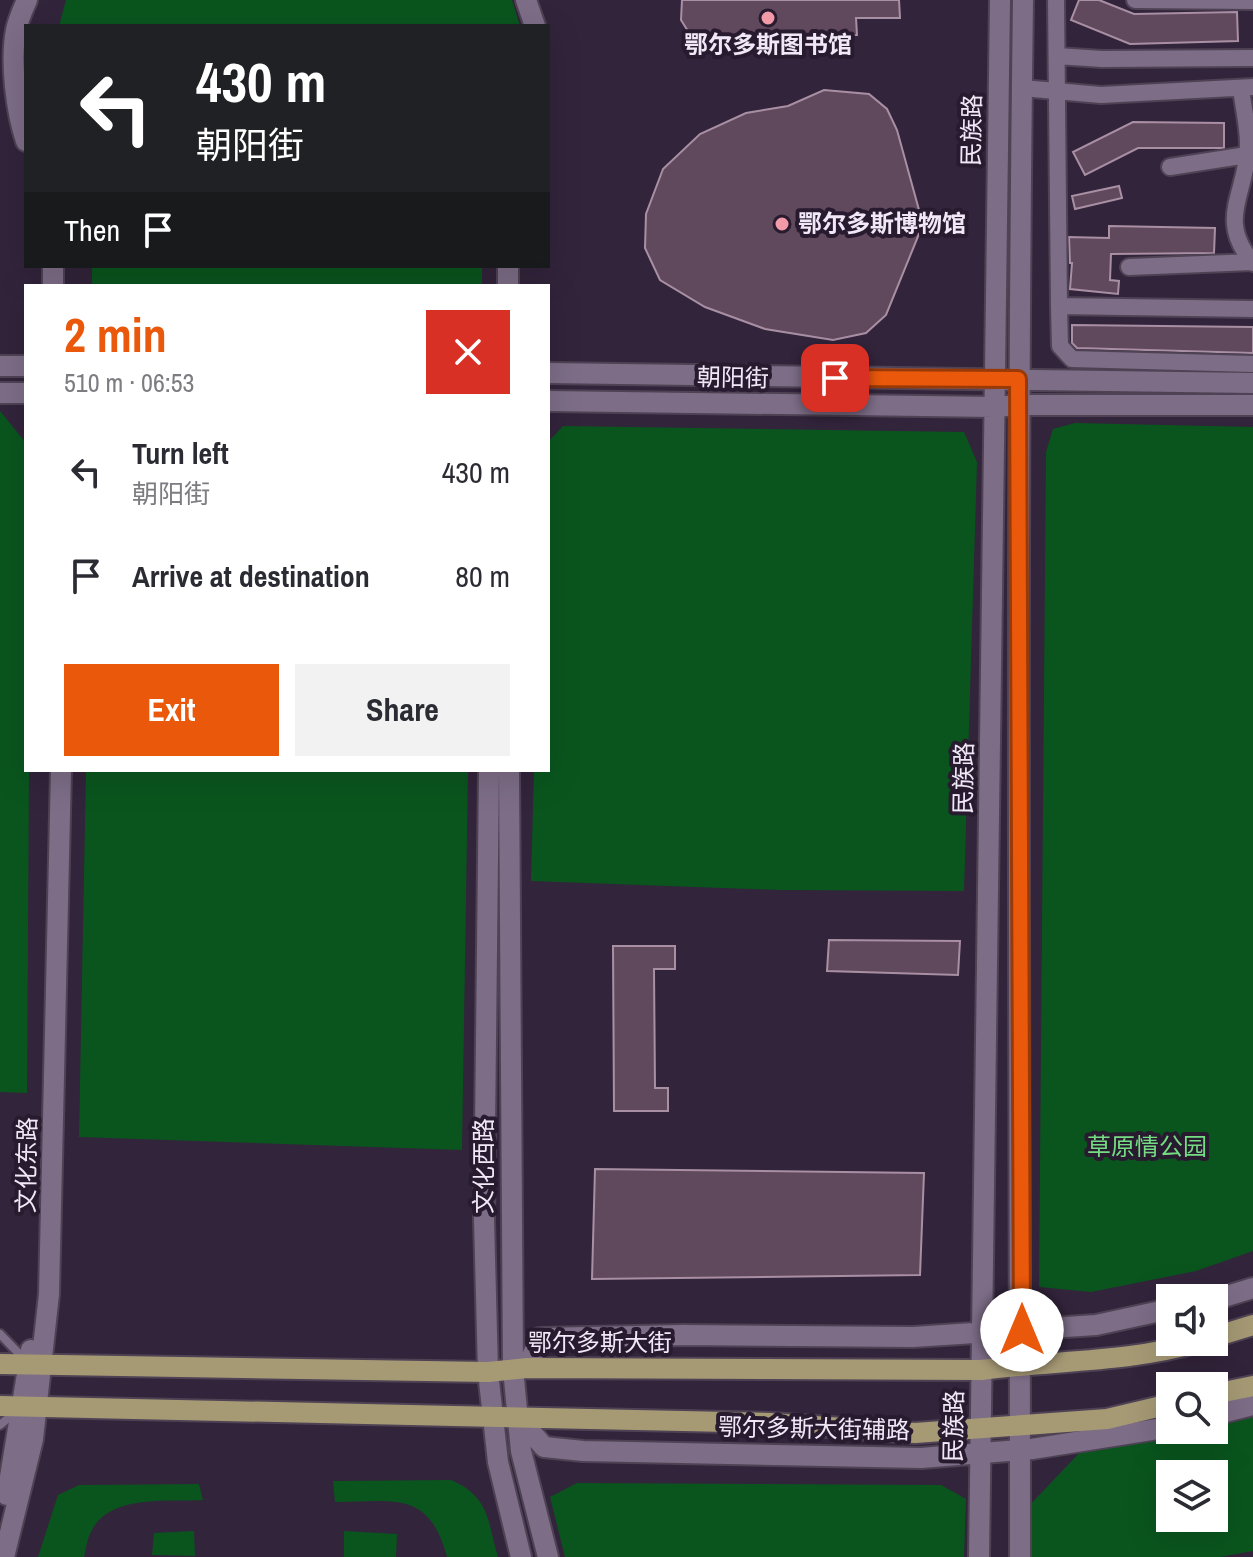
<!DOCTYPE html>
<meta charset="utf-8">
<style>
:root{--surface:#fff;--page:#f2f2f3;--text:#2b2b33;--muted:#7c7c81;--accent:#ea580c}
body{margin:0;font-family:"Archivo Narrow","Noto Sans SC",sans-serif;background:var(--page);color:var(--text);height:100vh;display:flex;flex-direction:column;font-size:30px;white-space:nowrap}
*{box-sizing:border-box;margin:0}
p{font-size:26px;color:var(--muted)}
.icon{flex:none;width:44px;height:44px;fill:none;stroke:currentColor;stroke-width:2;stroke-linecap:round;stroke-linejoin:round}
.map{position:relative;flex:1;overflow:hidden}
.side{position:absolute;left:24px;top:284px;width:526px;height:488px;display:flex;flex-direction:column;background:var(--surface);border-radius:0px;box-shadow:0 8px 32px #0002}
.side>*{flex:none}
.guide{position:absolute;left:24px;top:24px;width:526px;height:244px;border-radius:0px;box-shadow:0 8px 32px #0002;background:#202124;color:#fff;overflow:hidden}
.tools{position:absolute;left:1156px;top:1284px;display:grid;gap:16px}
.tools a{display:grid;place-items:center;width:72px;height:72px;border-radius:0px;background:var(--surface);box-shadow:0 8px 32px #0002;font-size:40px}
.pin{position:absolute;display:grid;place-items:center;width:68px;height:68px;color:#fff;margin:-34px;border-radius:16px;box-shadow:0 4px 12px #0006}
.me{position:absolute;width:88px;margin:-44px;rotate:0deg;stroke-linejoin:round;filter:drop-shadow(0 0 6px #0008)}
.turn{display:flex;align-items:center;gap:28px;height:168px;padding:0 40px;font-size:36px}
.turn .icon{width:104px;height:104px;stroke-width:2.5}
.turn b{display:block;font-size:56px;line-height:68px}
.then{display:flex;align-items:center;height:76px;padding:0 40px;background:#0003;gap:16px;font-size:30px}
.round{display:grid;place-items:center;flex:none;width:84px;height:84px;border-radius:0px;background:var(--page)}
.head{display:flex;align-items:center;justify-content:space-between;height:136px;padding:0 40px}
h1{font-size:48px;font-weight:800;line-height:60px;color:var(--accent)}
.action{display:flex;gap:16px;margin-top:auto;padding:16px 40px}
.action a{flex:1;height:92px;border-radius:0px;background:var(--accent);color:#fff;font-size:32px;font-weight:800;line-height:92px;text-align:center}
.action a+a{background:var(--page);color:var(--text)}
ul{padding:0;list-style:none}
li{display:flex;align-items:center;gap:24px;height:104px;padding:0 40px}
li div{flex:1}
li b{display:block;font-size:30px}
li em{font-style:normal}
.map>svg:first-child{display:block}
.green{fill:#0a551e;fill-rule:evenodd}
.building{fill:#61495d;stroke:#a98fa4;stroke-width:2}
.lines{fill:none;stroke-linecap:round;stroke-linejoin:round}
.service-casing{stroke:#4e4254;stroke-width:12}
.minor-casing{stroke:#4e4254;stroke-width:20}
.tertiary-casing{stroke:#4e4254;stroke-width:24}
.primary-casing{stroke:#4e4254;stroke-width:24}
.service{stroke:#7d6d87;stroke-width:8}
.minor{stroke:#7d6d87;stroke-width:16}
.tertiary{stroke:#7d6d87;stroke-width:20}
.primary{stroke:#a69a75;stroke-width:20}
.route-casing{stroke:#983908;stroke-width:20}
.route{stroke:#ea580c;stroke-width:14}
.poi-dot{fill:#f39aa8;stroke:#281b30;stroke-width:3}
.labels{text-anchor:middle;stroke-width:8;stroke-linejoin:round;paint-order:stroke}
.poi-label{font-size:24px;font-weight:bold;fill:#f1e8f7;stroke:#281b30}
.street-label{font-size:24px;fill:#f1e8f7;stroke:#281b30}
.park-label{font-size:24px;fill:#74dc82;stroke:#281b30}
</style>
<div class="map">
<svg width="1253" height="1557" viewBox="0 0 1253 1557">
<rect width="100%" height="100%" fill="#32243b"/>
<!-- green -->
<path class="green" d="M66,0H512L520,26H59Z
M92,266H482V286H92Z
M0,411L26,443V770H29L27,1093L0,1092Z
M1075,423L1253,427V1251L1196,1271L1091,1292L1039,1287L1046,452L1053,429Z
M563,426L964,432L977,462L964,891L780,890L531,881L534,770H548V442Z
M86,770H468L462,1150L79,1137Z
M1253,1413V1551L1220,1557H1026L1025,1510L1084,1448L1188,1430H1214V1425ZM1170,1474H1214V1518H1170Z
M451,1480C490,1497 487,1520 498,1557H447C429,1489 393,1502 335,1502L333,1481Z
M577,1483L941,1485L966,1499L964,1557H565L550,1497Z
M199,1484L203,1500C168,1502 108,1494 91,1532C87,1539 86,1549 84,1557H38L58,1495L79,1485Z
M194,1531L195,1556L152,1555L154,1533Z
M344,1531L397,1534L396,1557H344Z"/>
<!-- building -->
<path class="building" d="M682,0H899L900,18H856L857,35L691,36L681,20Z
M1079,0H1099L1134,14L1237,12L1238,41L1130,44L1071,20Z
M824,90L869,94L887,109L897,130L919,210V234L886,315L866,333L833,340L765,329L705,307L660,280L645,248L646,214L663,169L700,134L746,113L788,106Z
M1133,122L1224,123V148H1138L1085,175L1073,152Z
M1119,186L1122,198L1075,209L1072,196Z
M1109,226L1215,228L1214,253L1111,254L1110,280L1119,281L1118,294L1070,289L1072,263H1070L1069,237L1109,238Z
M1072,325L1253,327V353L1077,348L1072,343Z
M829,940L960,941L958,975L827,971Z
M613,946H675V969H654L655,1088H668V1111H614Z
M595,1169L924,1173L920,1275L592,1279Z"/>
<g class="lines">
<!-- service casing -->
<g class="service-casing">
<path id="service" d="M0,1334L26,1361
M0,1425L18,1410"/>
</g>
<!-- minor casing -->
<g class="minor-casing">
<path id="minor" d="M1056,0L1059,306
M1135,0L1253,1
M1057,56L1102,59L1253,58
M1022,88L1101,95L1253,87
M1241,88C1243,106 1248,126 1248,144C1248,193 1215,218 1253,263
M1170,167L1247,155
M1129,267L1253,262
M1253,309L1059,306L1060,346L1072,359L1253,364"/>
</g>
<!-- tertiary casing -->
<g class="tertiary-casing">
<path id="tertiary" d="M526,0L535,26
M26,141C16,111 10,62 16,30C18,20 23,9 27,0
M53,286V266
M508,286V266
M0,366H26
M548,373L1253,383
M0,393H26
M548,401L995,407L1019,405H1253
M489,770L484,1219L488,1372L498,1462L521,1557
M509,770L513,1369L521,1451L548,1557
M1214,1300L1253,1288
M527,1368L540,1338L683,1335L913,1337L1096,1325L1170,1309
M1214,1415L1253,1405
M518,1417L544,1447L583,1451L921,1458L1032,1449L1170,1427
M7,1495L31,1350
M4,1557L33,1439L49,1294L61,770
M979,1557L1000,0
M1020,1557C1020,1038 1016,519 1023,0"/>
</g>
<!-- primary casing -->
<g class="primary-casing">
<path id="primary" d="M1214,1337L1253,1325
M0,1364L488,1372L527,1368L981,1370C1053,1360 1128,1363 1198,1342
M1214,1394L1253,1386
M0,1406L771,1423L915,1433L1107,1419L1170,1404"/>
</g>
<!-- service -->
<use href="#service" class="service"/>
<!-- minor -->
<use href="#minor" class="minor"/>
<!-- tertiary -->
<use href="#tertiary" class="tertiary"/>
<!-- primary -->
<use href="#primary" class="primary"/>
</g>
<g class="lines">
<!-- route casing -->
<g class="route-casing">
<path id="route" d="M835,378L1018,379L1022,1330"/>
</g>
<!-- route -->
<use href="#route" class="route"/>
</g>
<!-- markers -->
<g class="poi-dot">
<circle cx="768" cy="18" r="8"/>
<circle cx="782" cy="224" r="8"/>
</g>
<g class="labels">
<!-- poi labels -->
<g class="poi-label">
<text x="768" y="53">鄂尔多斯图书馆</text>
<text x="798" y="232" text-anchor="start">鄂尔多斯博物馆</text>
</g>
<!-- street labels -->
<g class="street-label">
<text transform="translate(972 130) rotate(-89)" y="8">民族路</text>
<text transform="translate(733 378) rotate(1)" y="8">朝阳街</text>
<text transform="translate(964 778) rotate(-89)" y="8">民族路</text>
<text transform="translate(27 1165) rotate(-89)" y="8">文化东路</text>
<text transform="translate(484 1166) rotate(-90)" y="8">文化西路</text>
<text x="600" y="1351">鄂尔多斯大街</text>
<text transform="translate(954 1426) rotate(-89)" y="8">民族路</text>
<text transform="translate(814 1429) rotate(1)" y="8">鄂尔多斯大街辅路</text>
</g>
<!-- park labels -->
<g class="park-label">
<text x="1147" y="1155">草原情公园</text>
</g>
</g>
</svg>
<div class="tools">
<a><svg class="icon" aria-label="sound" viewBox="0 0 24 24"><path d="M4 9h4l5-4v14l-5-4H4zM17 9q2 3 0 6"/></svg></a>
<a><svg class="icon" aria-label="search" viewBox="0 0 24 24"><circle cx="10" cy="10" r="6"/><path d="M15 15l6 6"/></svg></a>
<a><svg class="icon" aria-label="layers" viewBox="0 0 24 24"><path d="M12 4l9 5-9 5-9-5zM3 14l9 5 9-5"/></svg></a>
</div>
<div class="pin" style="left:835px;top:378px;background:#d93025"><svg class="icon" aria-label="arrive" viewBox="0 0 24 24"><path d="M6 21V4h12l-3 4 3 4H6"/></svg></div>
<svg class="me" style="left:1022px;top:1330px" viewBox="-20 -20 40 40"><circle r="19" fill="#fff"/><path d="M0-13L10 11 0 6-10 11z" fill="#ea580c"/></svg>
<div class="guide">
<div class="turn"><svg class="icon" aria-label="left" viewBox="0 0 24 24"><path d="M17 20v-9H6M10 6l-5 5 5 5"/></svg><div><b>430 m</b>朝阳街</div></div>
<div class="then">Then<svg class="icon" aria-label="arrive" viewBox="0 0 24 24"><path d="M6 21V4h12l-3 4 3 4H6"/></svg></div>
</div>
<section class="side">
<div class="head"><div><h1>2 min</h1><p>510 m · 06:53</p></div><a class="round" style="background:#d93025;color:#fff"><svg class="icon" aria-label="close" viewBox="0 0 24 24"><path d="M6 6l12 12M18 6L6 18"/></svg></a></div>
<ul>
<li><svg class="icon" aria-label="left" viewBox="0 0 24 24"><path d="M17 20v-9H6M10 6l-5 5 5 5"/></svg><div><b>Turn left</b><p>朝阳街</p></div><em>430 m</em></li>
<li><svg class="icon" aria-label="arrive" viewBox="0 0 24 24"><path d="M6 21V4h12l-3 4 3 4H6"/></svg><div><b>Arrive at destination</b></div><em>80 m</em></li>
</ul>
<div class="action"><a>Exit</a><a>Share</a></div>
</section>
</div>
